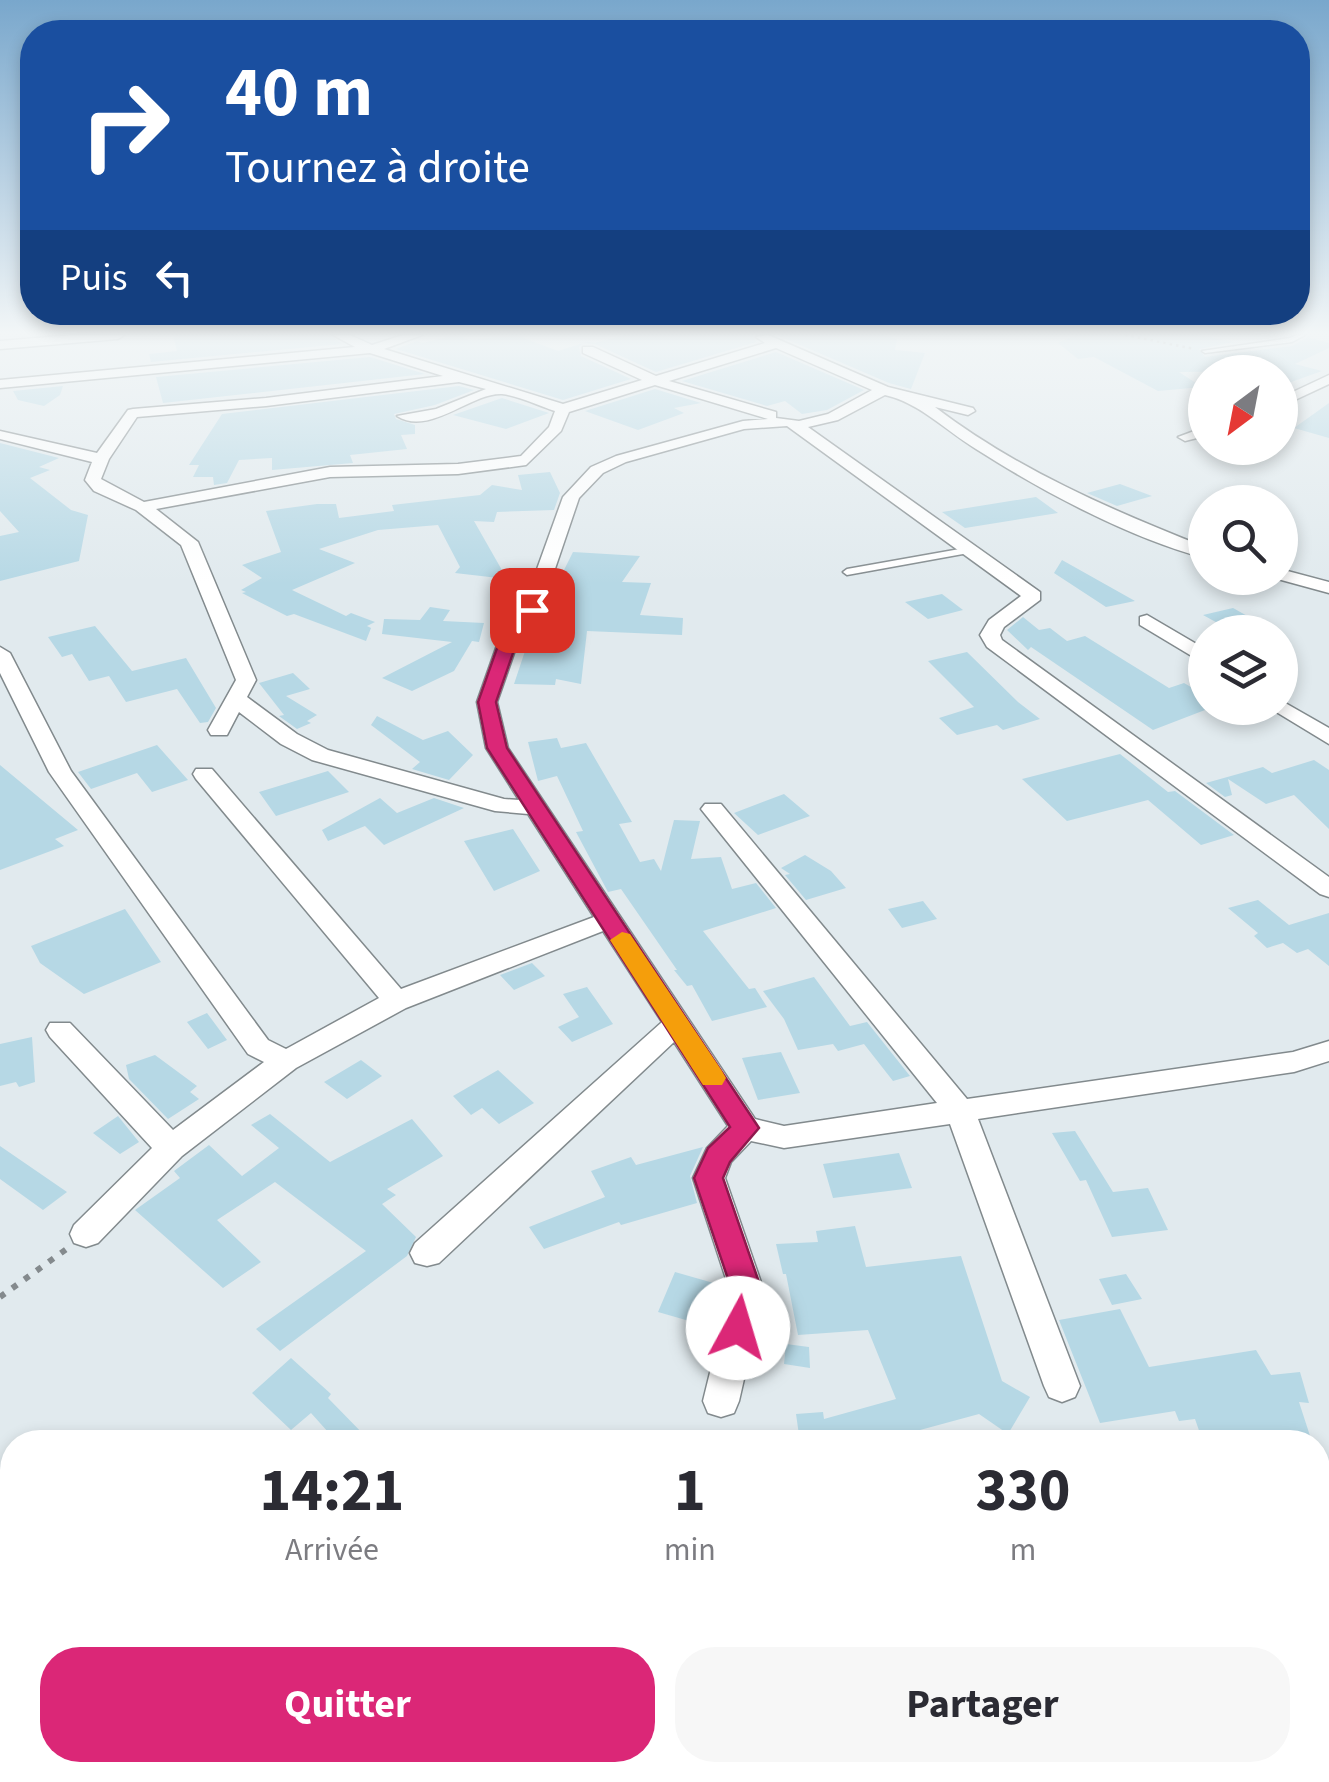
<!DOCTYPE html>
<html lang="fr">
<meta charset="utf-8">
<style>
:root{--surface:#fff;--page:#f7f7f7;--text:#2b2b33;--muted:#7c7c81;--accent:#db2777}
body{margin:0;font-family:"Source Sans 3",sans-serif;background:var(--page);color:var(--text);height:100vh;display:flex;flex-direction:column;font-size:38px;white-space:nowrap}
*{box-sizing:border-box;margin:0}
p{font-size:32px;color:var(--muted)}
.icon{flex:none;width:55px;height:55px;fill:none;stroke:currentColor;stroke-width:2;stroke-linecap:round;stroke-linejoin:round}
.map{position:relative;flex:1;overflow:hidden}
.side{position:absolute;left:0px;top:1430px;width:1330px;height:352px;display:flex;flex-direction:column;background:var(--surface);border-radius:40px 40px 0 0;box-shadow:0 5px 15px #0003}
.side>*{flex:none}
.guide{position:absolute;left:20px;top:20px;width:1290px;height:305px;border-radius:40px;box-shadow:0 5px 15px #0003;background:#1a4fa0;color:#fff;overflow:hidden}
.needle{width:65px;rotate:212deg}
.tools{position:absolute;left:1188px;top:355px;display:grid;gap:20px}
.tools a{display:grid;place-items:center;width:110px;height:110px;border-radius:50%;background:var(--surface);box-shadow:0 5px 15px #0003;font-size:50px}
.pin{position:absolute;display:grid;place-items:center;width:85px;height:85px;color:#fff;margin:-42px;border-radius:20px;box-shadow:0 5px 15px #0006}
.me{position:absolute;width:110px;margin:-55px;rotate:6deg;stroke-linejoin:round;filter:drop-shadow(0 0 8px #0008)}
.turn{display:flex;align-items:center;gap:35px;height:210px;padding:0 40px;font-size:45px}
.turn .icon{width:130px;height:130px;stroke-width:2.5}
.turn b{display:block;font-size:70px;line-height:85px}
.then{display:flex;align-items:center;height:95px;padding:0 40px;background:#0003;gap:20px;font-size:38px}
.eta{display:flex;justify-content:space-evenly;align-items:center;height:170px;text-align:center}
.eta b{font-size:60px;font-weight:700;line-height:70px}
.button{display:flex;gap:20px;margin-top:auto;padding:20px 40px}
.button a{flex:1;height:115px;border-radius:40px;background:var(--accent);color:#fff;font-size:40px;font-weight:700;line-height:115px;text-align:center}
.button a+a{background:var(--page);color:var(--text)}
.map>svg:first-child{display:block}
.building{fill:#b6d8e5}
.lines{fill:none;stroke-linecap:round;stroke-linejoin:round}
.service-casing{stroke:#828a8d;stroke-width:3}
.minor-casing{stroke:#828a8d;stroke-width:3}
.path-far1{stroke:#848a8d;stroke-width:2.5;stroke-dasharray:2.5 4;stroke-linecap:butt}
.path{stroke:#848a8d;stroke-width:6;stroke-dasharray:6 9;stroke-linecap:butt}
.service{fill:#fff;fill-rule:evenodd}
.minor{fill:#fff;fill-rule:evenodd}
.route{fill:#db2777;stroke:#8e194d;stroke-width:2.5}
.slow{fill:#f59e0b}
</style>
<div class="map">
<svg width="1329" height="1782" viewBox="0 0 1329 1782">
<rect width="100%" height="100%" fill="#e1eaee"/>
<!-- building -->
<path class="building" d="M173,335H330L342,344L151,362L149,354L177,351Z
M456,335L469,340L516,335L558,351L587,342L595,343L625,335H753L756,342L656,372L595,344L583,343L579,347L581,356L631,379L563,400L396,349L417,341L423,343Z
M777,335H882L897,339L895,350L925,353L911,389L889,383Z
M1076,335H1199L1234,342L1199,349L1205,357L1292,346L1308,337L1329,343V348L1295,364L1322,371L1280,386V371L1179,372L1202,387L1158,391L1094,357L1078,359L1058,343Z
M776,352L864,390L827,410L802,414L785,401L767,406L682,381Z
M370,357L425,374L163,403L156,377Z
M63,386L60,395L44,406L18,400L13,391Z
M459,386L474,390L435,405L394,414L396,419L415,425V434L401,435L407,449L350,455L353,463L272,470V458L239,460L227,483L214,485L213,477H193L199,465H189L222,414Z
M655,389L701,403L674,408L684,413L638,430L585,411Z
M502,398L549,413L506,429L453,415Z
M1329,403V438L1294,428Z
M0,443L59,458L39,467L50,470L30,478L71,510L88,515L79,561L0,581V536L19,532L0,511Z
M550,472L560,493L554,510L497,512L494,522L474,521L507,579L455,573L460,567L438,525L378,530L319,549L355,563L292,590L346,616L351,613L375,622L367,626L371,628L366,641L294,614L287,616L242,593L246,592L241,590L262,578L242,565L281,552L266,511L317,504H336L339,518L394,511L392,505L480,495L492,485L522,490L518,475Z
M1120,484L1152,496L1117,506L1087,493Z
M1036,497L1058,513L965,528L942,512Z
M573,552L640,556L622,582L651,583L640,615L683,618L682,635L587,631L581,684L556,679L555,685L514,684L532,630H538L549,600Z
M1062,560L1135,601L1106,607L1054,573Z
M942,594L963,610L928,619L905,602Z
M430,607L450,610L443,621L484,623L479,642L472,641L454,671L412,691L382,678L452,642L382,634L384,619L420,620Z
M1233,608L1276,632H1234L1203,615Z
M1023,617L1039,630L1050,628L1067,641L1085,636L1169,688L1184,683L1205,695V710L1153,730L1031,647L1028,650L1007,630Z
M95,626L132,671L186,658L216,708L208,722L200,723L177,689L126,702L109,676L89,681L72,654L62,657L48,637Z
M967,652L1018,702L1040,719L1003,730L997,725L957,735L939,718L974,707L928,661Z
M293,673L310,689L286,696L317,715L307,721L311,723L297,729L279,716L284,715L259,683Z
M377,716L423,740L448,731L473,755L449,780L412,769L420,762L371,725Z
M557,738L561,748L586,743L632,822L619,824L640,862L654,859L661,871L674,820L700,821L691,859L721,857L732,889L756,883L776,908L703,931L749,989L755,988L767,1007L712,1021L692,985L687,986L674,970H677L621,889L608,892L576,832L583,831L557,776L538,781L528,742Z
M157,745L188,780L152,792L137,773L91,789L78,772Z
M1120,754L1168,792L1175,791L1234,835L1201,845L1148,800L1067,821L1022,779Z
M1314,760L1329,770V829L1294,795L1266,804L1228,779L1232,795L1225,797L1206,783L1263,767L1272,773Z
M0,765L78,830L55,839L64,846L0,870Z
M328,771L349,792L276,816L259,792Z
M784,794L810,816L758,835L734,813Z
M380,798L397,813L434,798L464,808L384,845L365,826L328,841L322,830Z
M513,829L540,871L494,891L464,841Z
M805,855L831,871L846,888L806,900L785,875L790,874L781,868Z
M1258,900L1289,925L1329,913V966L1308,949L1297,953L1283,943L1267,948L1254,936L1258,933L1228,908Z
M923,901L937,919L902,928L888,909Z
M125,909L161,962L84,994L40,963L31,946Z
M532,963L545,976L514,990L500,975Z
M814,977L850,1026L867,1022L910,1076L893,1081L864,1044L838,1051L833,1044L798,1050L784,1019L763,991Z
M587,987L613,1024L572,1042L558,1027L579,1017L563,994Z
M207,1013L227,1040L208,1049L187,1022Z
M32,1037L35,1082L19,1087L16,1082L0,1086V1044Z
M781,1052L800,1093L758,1100L742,1058Z
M155,1055L197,1086L190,1092L199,1099L168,1119L129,1079L126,1065Z
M361,1060L382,1076L347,1099L324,1082Z
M498,1070L534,1103L499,1124L482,1108L471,1115L453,1096Z
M270,1114L330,1162L412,1119L443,1156L387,1189L396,1195L382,1204L416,1237L407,1256L280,1351L256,1329L366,1251L275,1182L217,1220L261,1262L223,1288L135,1210L180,1178L174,1171L209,1145L242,1176L279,1148L251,1125Z
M118,1116L139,1142L120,1154L93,1133Z
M1075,1131L1113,1192L1148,1188L1168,1230L1112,1237L1086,1180L1080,1181L1052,1133Z
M0,1146L67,1192L43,1210L0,1179Z
M703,1147L690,1176L697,1203L621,1225L619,1222L544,1249L529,1227L605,1197L591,1171L631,1157L636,1165Z
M899,1153L912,1188L833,1198L823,1164Z
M855,1226L866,1267L961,1256L1002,1381L1030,1397L1008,1434L979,1414L909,1433L913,1442H800L796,1414L823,1412L824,1419L896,1399L868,1330L798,1335L786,1274H783L776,1244L818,1242L816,1231Z
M675,1272L724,1286L717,1329L658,1312Z
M1126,1274L1142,1299L1112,1305L1099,1279Z
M1120,1309L1149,1367L1256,1350L1271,1375L1300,1372L1309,1403L1299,1402L1312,1442H1203L1195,1419L1179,1421L1175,1411L1100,1423L1059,1320Z
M786,1344L809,1347L810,1368L784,1364Z
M291,1358L331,1394L328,1398L371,1442H337L311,1413L291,1430L252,1393Z"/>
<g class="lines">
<!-- service casing -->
<g class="service-casing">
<path id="service" d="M1297,335H1305L1292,342L1205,353L1202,351L1290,338Z
M971,547L974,548V552L847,575L843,572L847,569Z"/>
</g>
<!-- minor casing -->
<g class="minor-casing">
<path id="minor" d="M73,335H124L118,339L0,349V341Z
M333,335H350L372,345L403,335H422L384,349L563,404L642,380L583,353V347H593L656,376L765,343L756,337L768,335L888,387L973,408L975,411L968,415L935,407C1016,469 1111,510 1205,547V558C1129,538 1042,491 976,449C945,430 920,403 885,395L838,420L808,427L1040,592V600L1004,627L1000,635L1002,640L1329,877V897L1320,894L987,647L980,635L989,620L1021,596L787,426L744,429L626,462L603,473L579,498L541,610L521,633L497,702L508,748L755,1119L784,1126L937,1103L705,814L701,809L705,804H721L967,1099L1293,1052L1329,1041V1061L1294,1072L978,1119L1080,1386L1075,1397L1062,1402L1049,1397L1044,1386L950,1124L784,1148L751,1141L731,1162L725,1178L764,1291L739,1401L734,1413L721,1417L708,1413L703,1401L730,1291L693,1178L707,1148L728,1126L674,1042L439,1263L427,1266L415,1263L410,1253L415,1243L662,1022L603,931L406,1008L296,1068L182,1156L98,1243L86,1247L74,1243L70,1234L74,1225L152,1148L50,1037L46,1030L50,1023H70L173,1130L264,1062L248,1054L49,772L0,673V647L10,653L71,771L268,1040L286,1049L379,998L196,779L193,774L196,769H212L401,989L594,917L528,814L495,811L312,760L281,744L239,712L227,735H211L208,730L236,680L181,545L136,510L94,491L85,480L92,462L0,439V431L97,453L128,410L133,409L266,398L443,376L370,353L0,388V380L355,347ZM776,348L872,390L828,414L799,421L776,418V412L669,381ZM459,382L486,389L436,409L397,416C429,437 472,392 502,394C519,396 539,406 555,411L549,427L521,456L458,464L330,467L144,502L101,479L109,459L137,417L266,406ZM655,385L768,419L743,421L616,456L591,467L563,497L523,608L502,631L477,702L486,748L519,800L504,799L328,750L297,734L247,697L256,680L198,542L156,509L330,477L458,474L526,465L561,431L569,412Z
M1329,375V384L1280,407V398Z
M1205,427V436L1185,441L1178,437Z
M1280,569L1329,582V593L1274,578H1280Z
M1147,615L1205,649V664L1140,625V617Z
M1280,700L1329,728V744L1273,710L1271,708H1280Z"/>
</g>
<!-- path-far1 -->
<path class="path-far1" d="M1125,335L1195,349"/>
<!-- path -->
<path class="path" d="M0,1297L68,1248"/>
<!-- service -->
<use href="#service" class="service"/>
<!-- minor -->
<use href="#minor" class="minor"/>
</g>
<!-- sky -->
<linearGradient id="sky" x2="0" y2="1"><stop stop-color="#79a7cc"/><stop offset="0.57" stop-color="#f2f6f7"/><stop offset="1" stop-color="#f2f6f7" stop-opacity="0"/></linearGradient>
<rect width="1329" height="584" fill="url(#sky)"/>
<!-- route -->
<path class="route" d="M526,607L541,610L520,633L496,702L507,748L759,1128L730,1162L723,1178L762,1291L749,1337L738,1341L727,1337L722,1328L732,1291L694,1178L708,1148L730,1127L487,748L478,702L503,631Z"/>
<!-- slow -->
<path class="slow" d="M622,932L630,934L722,1071L726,1078L722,1085H703L610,940Z"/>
</svg>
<div class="tools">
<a><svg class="needle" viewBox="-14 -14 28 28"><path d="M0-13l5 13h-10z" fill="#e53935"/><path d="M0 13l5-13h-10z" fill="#7c7c81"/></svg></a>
<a><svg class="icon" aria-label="search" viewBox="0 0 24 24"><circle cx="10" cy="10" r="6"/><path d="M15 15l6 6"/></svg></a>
<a><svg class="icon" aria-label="layers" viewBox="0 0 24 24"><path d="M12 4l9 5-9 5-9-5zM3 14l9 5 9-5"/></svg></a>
</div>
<div class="pin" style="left:532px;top:610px;background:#d93025"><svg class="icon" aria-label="arrive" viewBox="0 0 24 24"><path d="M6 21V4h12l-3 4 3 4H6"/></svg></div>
<svg class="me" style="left:738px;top:1328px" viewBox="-20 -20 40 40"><circle r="19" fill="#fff"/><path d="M0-13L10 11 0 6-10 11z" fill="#db2777"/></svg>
<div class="guide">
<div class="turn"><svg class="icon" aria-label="right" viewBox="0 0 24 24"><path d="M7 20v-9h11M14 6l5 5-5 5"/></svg><div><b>40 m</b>Tournez à droite</div></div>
<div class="then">Puis<svg class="icon" aria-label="left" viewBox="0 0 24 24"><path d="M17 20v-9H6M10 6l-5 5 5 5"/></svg></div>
</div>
<section class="side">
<div class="eta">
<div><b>14:21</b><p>Arrivée</p></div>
<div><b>1</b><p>min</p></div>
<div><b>330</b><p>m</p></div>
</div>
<div class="button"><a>Quitter</a><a>Partager</a></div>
</section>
</div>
